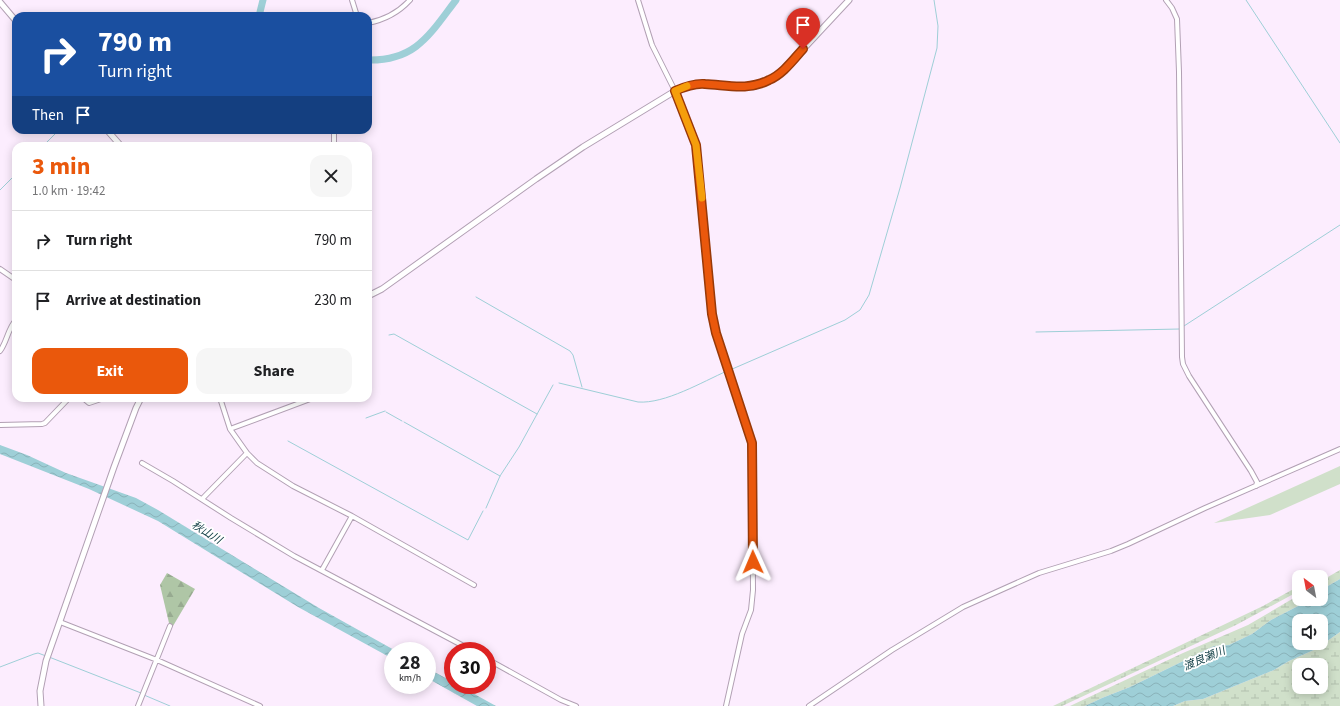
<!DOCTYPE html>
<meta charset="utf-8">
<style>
:root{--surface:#fff;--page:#f6f6f6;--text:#202124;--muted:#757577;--line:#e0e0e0;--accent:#ea580c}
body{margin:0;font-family:"Source Sans 3","Noto Sans JP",sans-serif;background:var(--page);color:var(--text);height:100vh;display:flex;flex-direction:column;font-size:15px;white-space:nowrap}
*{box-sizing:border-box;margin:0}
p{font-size:13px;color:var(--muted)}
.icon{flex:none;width:22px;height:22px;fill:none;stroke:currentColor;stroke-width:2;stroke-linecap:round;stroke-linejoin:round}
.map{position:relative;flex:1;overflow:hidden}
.panel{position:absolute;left:12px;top:142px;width:360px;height:260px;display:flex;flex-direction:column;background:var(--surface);border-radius:12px;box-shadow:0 2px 10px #0003}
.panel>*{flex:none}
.hud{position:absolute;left:12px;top:12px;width:360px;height:122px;border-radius:12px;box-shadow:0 2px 10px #0003;background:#1a4fa0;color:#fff;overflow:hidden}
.needle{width:26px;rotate:328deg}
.fabs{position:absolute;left:1292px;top:570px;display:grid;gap:8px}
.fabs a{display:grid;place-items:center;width:36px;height:36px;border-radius:8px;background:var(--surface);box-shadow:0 2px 10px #0003;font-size:20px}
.speed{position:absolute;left:384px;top:642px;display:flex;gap:8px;font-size:20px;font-weight:700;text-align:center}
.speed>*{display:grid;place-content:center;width:52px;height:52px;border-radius:50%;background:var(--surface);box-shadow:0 2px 10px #0003;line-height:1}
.speed small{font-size:10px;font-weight:400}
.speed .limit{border:6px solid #d22;background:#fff;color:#111}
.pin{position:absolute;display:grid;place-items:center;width:34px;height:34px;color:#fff;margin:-41px -17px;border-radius:50% 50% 50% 0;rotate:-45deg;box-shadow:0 0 4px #0007}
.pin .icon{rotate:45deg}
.me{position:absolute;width:44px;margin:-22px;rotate:359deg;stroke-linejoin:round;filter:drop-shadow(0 0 3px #0008)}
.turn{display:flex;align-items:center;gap:14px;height:84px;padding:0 20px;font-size:18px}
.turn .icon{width:52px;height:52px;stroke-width:2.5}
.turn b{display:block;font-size:28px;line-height:34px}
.then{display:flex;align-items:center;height:38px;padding:0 20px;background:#0003;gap:8px;font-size:15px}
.round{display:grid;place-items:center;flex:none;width:42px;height:42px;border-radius:12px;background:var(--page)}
.summary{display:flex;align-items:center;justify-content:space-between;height:68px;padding:0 20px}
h1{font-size:24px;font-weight:700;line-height:30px;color:var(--accent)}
.action{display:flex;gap:8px;margin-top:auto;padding:8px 20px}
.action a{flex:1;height:46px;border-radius:12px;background:var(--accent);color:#fff;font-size:16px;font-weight:700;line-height:46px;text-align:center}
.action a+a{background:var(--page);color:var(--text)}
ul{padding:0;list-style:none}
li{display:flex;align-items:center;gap:12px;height:60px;padding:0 20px;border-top:1px solid var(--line)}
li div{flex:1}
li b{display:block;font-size:15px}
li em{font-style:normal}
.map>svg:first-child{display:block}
.green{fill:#d0e0ca}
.forest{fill:url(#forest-firs)}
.wetland{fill:url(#wetland-marsh);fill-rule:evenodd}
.water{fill:url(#water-waves);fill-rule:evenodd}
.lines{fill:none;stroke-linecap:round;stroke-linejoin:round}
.stream{stroke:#9ecfd7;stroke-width:1}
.river{stroke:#9ecfd7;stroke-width:7}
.minor-casing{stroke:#b2a0b4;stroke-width:6}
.tertiary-casing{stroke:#b2a0b4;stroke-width:7}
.minor{stroke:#fff;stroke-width:4}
.tertiary{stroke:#fff;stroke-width:5}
.route-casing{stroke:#983908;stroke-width:10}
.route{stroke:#ea580c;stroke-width:7}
.slow{stroke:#f59e0b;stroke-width:7}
.labels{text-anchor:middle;stroke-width:3.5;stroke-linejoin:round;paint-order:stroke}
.water-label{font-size:11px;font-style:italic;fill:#0d3b42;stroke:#fff}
</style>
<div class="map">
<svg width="1340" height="706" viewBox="0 0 1340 706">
<defs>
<pattern id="forest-firs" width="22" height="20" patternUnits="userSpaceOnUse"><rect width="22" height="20" fill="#afc6a6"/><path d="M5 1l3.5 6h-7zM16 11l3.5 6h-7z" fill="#97aa90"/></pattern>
<pattern id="wetland-marsh" width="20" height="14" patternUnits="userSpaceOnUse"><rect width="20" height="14" fill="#d0e0ca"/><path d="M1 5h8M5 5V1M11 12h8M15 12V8" fill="none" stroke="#b3c0ae"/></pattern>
<pattern id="water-waves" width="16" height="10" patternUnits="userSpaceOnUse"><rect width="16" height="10" fill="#9ecfd7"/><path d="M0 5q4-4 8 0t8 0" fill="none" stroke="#89b2b9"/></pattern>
</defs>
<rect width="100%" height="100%" fill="#fcedfe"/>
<!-- green -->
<path class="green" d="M1340,466V484L1270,515L1214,523Z"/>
<!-- forest -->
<path class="forest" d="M167,573L195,589L173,626L169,623L160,585Z"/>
<!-- wetland -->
<path class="wetland" d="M1340,570V579L1321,590V581Z
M1299,586V591L1236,625L1062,706H1053L1263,606Z
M1299,595V599H1308L1300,605L1271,620L1252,634L1229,645L1214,646L1130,687L1102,698L1085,706H1070L1183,653L1248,625Z
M1340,632V706H1173L1185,701L1203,699L1274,670L1289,661L1316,649ZM1299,665H1321V687H1299Z"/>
<!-- water -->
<path class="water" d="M0,445L27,455L66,473L136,498L158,510L319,608L396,651H393V659L298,607L158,521L89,489L0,454Z
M1340,579V632L1316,649L1289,661L1274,670L1203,699L1185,701L1173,706H1085L1102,698L1130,687L1214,646L1229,645L1252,634L1271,620L1300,605L1308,599H1321V590ZM1299,621H1321V643H1299Z
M427,668L453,682V685H458L496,706H477L427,678Z"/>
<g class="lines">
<!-- stream -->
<path class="stream" d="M1246,0L1340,143
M43,146L59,130
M15,174H16
M0,190L12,178
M476,297L570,351L573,355L582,387
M1184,326L1340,225
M1036,332L1180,329
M389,335L394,334L537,414
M730,370L845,320L860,310L869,295L900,188L937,48L938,26L934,0
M559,383L638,402C665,404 702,382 727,371
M386,412L402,421
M366,418L385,411
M404,422L500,476
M288,441L468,540L483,511
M486,508L500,476L519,447L553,385
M49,657L141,693
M0,667L34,654L38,653L46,656
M144,695L170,706"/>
<!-- river -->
<path class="river" d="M262,16L260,12L263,0
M368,60C416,61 430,34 456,0"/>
<!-- minor casing -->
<g class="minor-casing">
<path id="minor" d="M352,0L357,16
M638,0L652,45L675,91L696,145L712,314L716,333L752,443L753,590L751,610L742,634L726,706
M1166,0L1172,8L1177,19L1179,72L1182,357L1183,364L1189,376L1251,471L1257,482L1256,486
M368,23C384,20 399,12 410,0
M334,146V130
M0,269L16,280
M0,351C7,342 8,328 16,320
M83,398L89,403L104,398
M220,398L230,429L313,398
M0,425L42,424L45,423L69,398
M230,429L247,453L257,463L293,486L352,516L474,585
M142,463L173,481L231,518L294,556L473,651
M202,499L247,453
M322,570L352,516
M60,622L157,660L260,706
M487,659L561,700L576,706
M138,706L170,626
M809,706L892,650L963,607L1039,573L1111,551L1128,544L1205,508L1340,449"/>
</g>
<!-- tertiary casing -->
<g class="tertiary-casing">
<path id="tertiary" d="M0,2L16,21
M107,130L121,146
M368,296L382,289L536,179L583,147L675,91L689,85L704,84L725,86L753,87L770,80L779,74L794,59L849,0
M41,706L40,691L46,661L114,467L136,408L141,398"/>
</g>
<!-- minor -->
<use href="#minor" class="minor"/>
<!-- tertiary -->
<use href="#tertiary" class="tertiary"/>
</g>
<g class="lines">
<!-- route casing -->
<g class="route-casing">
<path id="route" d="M753,562L752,443L716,333L712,314L696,145L675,91C684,87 694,83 705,84C727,85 748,91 769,80C783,74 793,60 803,49"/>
</g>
<!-- route -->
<use href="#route" class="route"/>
<!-- slow -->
<path class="slow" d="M687,86L675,91L696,145L702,198"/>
</g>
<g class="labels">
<!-- water labels -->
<g class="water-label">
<text transform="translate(207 532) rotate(32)" y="4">秋山川</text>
<text transform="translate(1204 658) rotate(-23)" y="4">渡良瀬川</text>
</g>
</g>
</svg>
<div class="fabs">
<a><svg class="needle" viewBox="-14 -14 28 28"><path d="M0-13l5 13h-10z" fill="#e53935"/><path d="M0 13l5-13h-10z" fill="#757577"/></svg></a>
<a><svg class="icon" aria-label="sound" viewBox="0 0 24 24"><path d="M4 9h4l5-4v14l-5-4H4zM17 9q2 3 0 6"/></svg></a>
<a><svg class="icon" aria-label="search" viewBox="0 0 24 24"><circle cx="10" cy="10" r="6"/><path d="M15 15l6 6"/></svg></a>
</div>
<div class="speed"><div>28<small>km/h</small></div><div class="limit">30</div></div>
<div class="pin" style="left:803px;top:49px;background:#d93025"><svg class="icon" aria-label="arrive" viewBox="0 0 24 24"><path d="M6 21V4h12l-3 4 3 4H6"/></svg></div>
<svg class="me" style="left:753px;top:562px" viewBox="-20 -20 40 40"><path d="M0-17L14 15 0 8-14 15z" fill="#ea580c" stroke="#fff" stroke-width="4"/></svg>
<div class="hud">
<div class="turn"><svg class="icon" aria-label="right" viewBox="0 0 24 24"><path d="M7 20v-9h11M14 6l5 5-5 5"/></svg><div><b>790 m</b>Turn right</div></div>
<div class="then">Then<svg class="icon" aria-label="arrive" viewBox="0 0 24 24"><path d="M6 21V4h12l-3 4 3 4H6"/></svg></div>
</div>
<section class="panel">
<div class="summary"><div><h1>3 min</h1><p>1.0 km · 19:42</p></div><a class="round"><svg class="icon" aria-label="close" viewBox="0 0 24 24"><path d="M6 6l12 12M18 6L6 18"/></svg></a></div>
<ul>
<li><svg class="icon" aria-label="right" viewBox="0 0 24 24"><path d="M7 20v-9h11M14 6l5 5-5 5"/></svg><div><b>Turn right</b></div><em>790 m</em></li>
<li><svg class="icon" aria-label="arrive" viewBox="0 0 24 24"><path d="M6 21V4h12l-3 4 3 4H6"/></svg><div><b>Arrive at destination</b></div><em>230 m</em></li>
</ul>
<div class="action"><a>Exit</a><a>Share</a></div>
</section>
</div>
